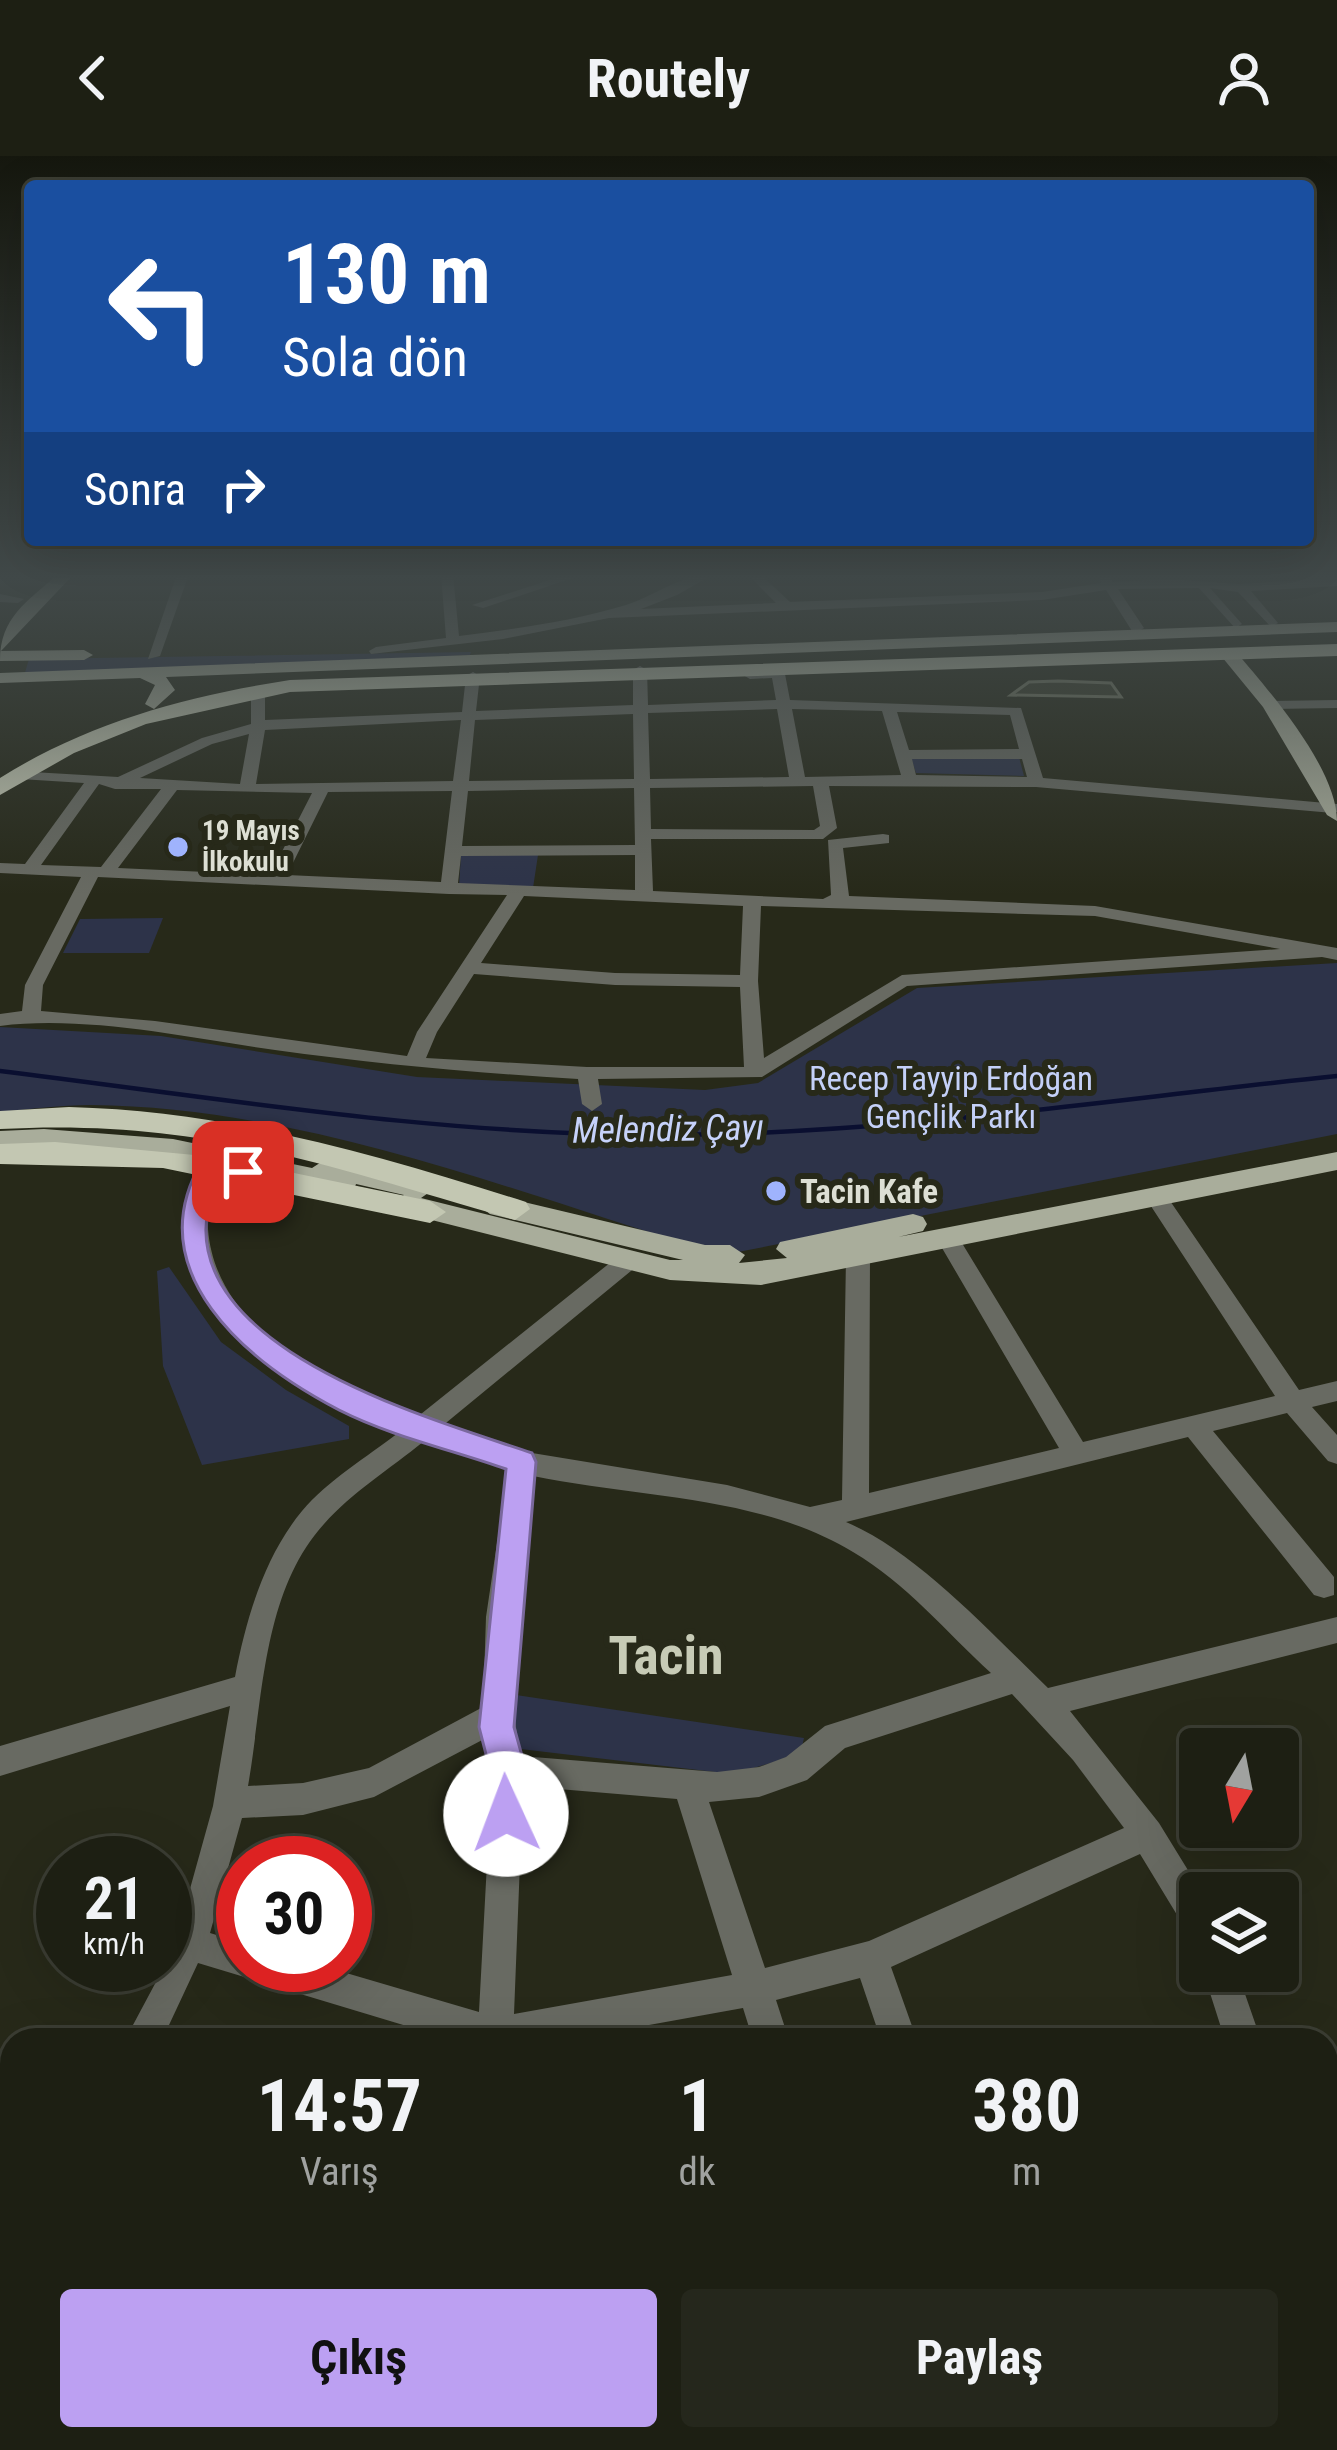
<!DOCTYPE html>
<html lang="tr">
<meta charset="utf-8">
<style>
:root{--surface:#1d1f13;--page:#25271c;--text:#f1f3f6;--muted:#a0a2a0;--line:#3b3d33;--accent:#bca0f2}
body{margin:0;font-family:"Roboto Condensed",sans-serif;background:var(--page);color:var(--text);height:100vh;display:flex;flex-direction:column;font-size:45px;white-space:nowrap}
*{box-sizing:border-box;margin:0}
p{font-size:39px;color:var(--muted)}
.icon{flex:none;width:66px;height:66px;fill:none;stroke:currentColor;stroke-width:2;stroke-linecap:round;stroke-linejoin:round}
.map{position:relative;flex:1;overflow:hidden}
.sheet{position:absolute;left:0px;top:1872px;width:1338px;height:423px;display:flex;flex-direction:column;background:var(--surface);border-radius:36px 36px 0 0;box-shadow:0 12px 48px #0002,0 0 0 3px var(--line)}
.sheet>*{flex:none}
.top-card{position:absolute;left:24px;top:24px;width:1290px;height:366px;border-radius:12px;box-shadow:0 12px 48px #0002,0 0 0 3px var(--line);background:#1a4fa0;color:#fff;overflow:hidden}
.needle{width:78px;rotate:190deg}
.tools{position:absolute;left:1179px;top:1572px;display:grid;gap:24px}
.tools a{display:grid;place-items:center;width:120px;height:120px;border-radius:12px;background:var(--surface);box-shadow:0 12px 48px #0002,0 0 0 3px var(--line);font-size:60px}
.speed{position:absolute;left:36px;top:1680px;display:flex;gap:24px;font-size:60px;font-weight:700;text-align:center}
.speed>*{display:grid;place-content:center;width:156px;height:156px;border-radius:50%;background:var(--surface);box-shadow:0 12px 48px #0002,0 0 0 3px var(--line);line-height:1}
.speed small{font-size:30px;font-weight:400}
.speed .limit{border:18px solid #d22;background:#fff;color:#111}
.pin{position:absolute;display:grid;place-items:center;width:102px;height:102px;color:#fff;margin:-51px;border-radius:24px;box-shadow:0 6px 18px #0006}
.me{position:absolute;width:132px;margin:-66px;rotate:358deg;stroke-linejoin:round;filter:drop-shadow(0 0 9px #0008)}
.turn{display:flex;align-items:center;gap:42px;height:252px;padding:0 60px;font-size:54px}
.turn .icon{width:156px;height:156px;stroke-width:2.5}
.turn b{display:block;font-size:84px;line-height:102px}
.then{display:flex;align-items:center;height:114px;padding:0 60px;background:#0003;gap:24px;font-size:45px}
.eta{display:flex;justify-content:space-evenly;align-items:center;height:204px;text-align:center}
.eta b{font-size:72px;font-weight:700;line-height:84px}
.action{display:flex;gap:24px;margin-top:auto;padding:24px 60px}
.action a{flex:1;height:138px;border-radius:12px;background:var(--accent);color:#111;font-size:48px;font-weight:700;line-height:138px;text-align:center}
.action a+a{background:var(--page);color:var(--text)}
header{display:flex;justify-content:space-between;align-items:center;height:156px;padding:0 60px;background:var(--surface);font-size:54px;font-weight:700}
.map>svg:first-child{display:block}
.green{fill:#2d3349}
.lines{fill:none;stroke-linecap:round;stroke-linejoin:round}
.stream{stroke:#0a0f30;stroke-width:4.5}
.building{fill:#3a3d2b;stroke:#757965;stroke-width:3}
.minor{fill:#686a62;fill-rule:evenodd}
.major{fill:#a9ad9b;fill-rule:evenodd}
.highway{fill:#c3c7b2;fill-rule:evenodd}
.route{fill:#bca0f2;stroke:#7a689d;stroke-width:3}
.poi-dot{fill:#9fb3fd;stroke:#272919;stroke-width:4.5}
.labels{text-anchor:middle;stroke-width:12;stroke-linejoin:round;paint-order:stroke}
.far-poi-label{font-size:27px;font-weight:bold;fill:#dddfd4;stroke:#272919;text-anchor:start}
.park-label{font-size:33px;fill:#c4d0f8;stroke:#272919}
.poi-label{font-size:33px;font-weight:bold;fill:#dddfd4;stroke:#272919;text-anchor:start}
.water-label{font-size:36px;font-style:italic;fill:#c6d2fa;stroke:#272919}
.near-district-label{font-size:54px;font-weight:bold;fill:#c7cbb6;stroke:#272919}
</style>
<header><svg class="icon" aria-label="back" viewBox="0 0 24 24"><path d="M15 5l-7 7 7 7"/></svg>Routely<svg class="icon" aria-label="person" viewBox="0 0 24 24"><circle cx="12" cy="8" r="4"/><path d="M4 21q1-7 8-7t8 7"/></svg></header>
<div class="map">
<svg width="1337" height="2294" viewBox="0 0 1337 2294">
<rect width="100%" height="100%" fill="#272919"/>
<!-- green -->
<path class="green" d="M471,496L470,499L24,520L29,503Z
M1019,601L1024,620L916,617L911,602Z
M461,699H538L533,732L459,730Z
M163,762L149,797H63L80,763Z
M1337,807V978L738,1096L702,1093C505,1032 299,951 91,949C61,949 30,953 0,956V871L161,880L417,921L705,934L758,927L917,832Z
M169,1111L221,1186L286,1234L349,1270V1283L202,1309L163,1210L157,1115Z
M516,1539L804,1582L800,1599L732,1618L512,1592Z"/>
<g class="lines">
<!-- stream -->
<path class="stream" d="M0,915C219,942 438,979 659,979C886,979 1112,943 1337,920"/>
</g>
<!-- building -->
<path class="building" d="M1058,525L1111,527L1121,541L1011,539L1029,526Z"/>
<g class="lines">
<!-- minor -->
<path class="minor" d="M177,418H189L160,500L148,503Z
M441,418H453L459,480C516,473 573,465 626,449C654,440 686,416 714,418L677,439L641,453L776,447L747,418H760L790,446L1042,436L1101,427L1097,418H1107L1113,426L1167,423L1239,428L1337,422V430L1251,435L1278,467L1271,471L1238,436L1210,432L1242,468L1235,472L1199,432L1118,433L1144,472L1137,476L1132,475L1106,434L1042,444L609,462L503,483L371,498L369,495L376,491L446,482Z
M568,418H585L483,452L472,449Z
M0,438L24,443L18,447L0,446Z
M640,510L647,514L648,549L776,544L772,522L750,523L743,519C752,512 776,511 785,518L790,544L1021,552L1043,622L1337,648V656L1333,657L1036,631L829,630L837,672L823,683H651L653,735L823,743L831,739L828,684L883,678L889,679V687L843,692L849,740L1095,750L1337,792V804L1322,801L907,830L762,921L598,923L602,948L592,955L582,948L578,923C476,917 376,908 275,894C189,882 86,859 0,870V858L22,855L25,829L81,721L0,717V707L25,708L84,627L20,623L15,621V615L118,621L202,582L251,568V534L258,530L265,534V564L462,556L466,520L473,516L480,520L476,555L633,549V514ZM777,553L789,621L650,623L648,557ZM792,553L882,555L901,619L805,621ZM897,556L1010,559L1019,593L909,594ZM633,558L634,623L469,625L475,564ZM461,564L453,625L256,628L265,574ZM249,578L240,628L140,622L212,588ZM912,603H1022L1027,621L916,619ZM99,628L115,633H161L101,711L41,709ZM813,630L820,670L814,674L651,673L650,632ZM634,632L635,689L462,690L468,635ZM177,634L312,637L270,719L118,712ZM452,635L441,726L287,719L328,636ZM635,699V734L458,727L461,700ZM98,721L449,738L507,739L417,876L407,900L155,865L41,855L43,829ZM524,740L743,750L740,819L615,817L481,807ZM761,750L1095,760L1280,793L902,819L764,902L758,825ZM474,818L615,829L740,831L744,911H587L426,902L437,876Z
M1337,544V552L1271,553L1264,549L1271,545Z
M211,1003L222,1010C217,1029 207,1054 208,1073C216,1177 333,1227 416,1262L621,1098H637L641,1104L637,1110L441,1271L520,1295L727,1329L810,1351L842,1344L846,1101L858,1093L870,1101L869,1337L1059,1292L935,1080L946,1072L954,1074L1083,1286L1275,1240L1145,1041L1156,1033L1164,1036L1299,1234L1337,1225V1245L1312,1251L1337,1279V1308L1328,1305L1287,1257L1213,1275L1334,1421V1439L1324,1442L1314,1439L1188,1281L846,1366C916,1395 993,1479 1048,1532L1337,1461V1487L1070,1555L1159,1667L1202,1737L1200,1782L1188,1777L1140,1698L891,1811L917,1884H881L860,1822L776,1844L789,1884H753L743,1852L566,1884H453L198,1807L162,1884H125L165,1809L188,1740L213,1650L230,1550L0,1620V1590L235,1521C246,1463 264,1401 302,1355C327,1325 367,1301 398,1277C310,1238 194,1184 185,1074C184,1054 195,1029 200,1010ZM423,1286L508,1313L486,1461L483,1551L369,1612L303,1627L248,1630C263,1545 262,1436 324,1368C351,1337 391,1312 423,1286ZM533,1320C639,1342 759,1339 853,1396C906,1427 946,1476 991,1517L825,1570L786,1601L759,1611L717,1616L521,1600C501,1507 521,1412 533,1320ZM1012,1538L1073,1604L1124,1672L869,1785L765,1812L709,1646L759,1641L807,1624L845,1592ZM486,1582L492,1614L479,1856L319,1809H243V1787L210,1777L242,1662L303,1659L374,1641ZM523,1630L677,1643L732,1819L514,1858Z
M1203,1815H1237L1261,1884H1225Z
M1326,2177L1337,2181V2247L1326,2242Z
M984,2283H1027L1031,2294H988Z"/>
<!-- major -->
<path class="major" d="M58,418H74L1,495L84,494L93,499L84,504L0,505C0,461 27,446 58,418Z
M1337,466V476L166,521L175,534L154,553L145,548L155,529L140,522L0,527V517Z
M1225,497H1237C1271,537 1337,613 1337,665L1327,659L1263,551L1222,501Z
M44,973L173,983L312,1012L326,1003L430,1026L434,1033L421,1042L670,1104H683L490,1058L476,1048L490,1038L705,1089H730L745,1099L739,1107L787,1102L776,1093L780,1086L913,1058L923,1061L927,1068L923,1075L898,1081L1337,996V1014L761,1129L670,1124L396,1055L392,1048L404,1039L356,1028L353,1036L343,1038C229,1009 118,987 0,993V975Z
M0,1952L12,1954V2000L0,1998Z
M1337,2008V2056L1326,2059V2011Z
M1337,2077V2127L1326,2132V2082Z
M468,2283H525L529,2294H472Z
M545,2283H602L598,2294H541Z
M611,2283H668L672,2294H615Z
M771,2283H846L842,2294H767Z"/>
<!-- highway -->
<path class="highway" d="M1337,488V500L290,536L146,568L74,597L0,639V622C89,566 187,540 290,524Z
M69,951C228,955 375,998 526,1046L530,1053L515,1064C326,1010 202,962 0,973V955Z
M55,986L216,1001L430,1045L446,1056L430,1067L163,1012L0,1008V988Z"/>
</g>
<!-- sky -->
<linearGradient id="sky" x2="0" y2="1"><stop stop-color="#15170e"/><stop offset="0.57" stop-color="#414949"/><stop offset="1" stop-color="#414949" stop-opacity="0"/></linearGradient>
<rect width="1337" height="739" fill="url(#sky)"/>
<!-- route -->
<path class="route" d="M211,1002L252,1011L256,1016L243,1025L219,1020C142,1183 426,1261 532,1297L536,1306L514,1571L526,1614L519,1671L506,1676L493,1671L488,1658L490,1614L479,1571L506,1313C452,1294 390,1280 339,1254C247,1206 137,1116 202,1005Z"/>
<!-- markers -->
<g class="poi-dot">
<circle cx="178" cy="691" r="12"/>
<circle cx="776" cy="1035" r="12"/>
</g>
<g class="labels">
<!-- far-poi labels -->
<g class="far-poi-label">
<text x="202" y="684">19 Mayıs<tspan x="202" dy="31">İlkokulu</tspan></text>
</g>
<!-- park labels -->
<g class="park-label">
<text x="951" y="934">Recep Tayyip Erdoğan<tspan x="951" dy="38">Gençlik Parkı</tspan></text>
</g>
<!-- poi labels -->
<g class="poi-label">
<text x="800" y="1047">Tacin Kafe</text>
</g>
<!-- water labels -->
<g class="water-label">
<text transform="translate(668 972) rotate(-1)" y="13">Melendiz Çayı</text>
</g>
<!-- near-district labels -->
<g class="near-district-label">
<text x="666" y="1518">Tacin</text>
</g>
</g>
</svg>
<div class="tools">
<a><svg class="needle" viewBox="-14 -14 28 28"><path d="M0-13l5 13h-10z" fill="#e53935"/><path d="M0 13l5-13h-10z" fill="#a0a2a0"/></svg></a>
<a><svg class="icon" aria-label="layers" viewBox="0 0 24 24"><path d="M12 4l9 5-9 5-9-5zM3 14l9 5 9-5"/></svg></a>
</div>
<div class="speed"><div>21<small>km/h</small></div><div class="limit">30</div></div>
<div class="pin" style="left:243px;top:1016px;background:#d93025"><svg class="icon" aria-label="arrive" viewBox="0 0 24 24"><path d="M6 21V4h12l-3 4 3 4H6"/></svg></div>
<svg class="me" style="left:506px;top:1658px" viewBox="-20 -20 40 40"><circle r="19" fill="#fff"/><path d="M0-13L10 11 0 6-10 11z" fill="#bca0f2"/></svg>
<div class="top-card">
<div class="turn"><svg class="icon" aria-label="left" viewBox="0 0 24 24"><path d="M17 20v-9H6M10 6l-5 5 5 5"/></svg><div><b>130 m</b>Sola dön</div></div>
<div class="then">Sonra<svg class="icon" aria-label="right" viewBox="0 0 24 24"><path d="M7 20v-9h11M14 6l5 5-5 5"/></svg></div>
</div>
<section class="sheet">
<div class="eta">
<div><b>14:57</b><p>Varış</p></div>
<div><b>1</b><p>dk</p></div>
<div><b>380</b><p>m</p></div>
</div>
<div class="action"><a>Çıkış</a><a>Paylaş</a></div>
</section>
</div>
